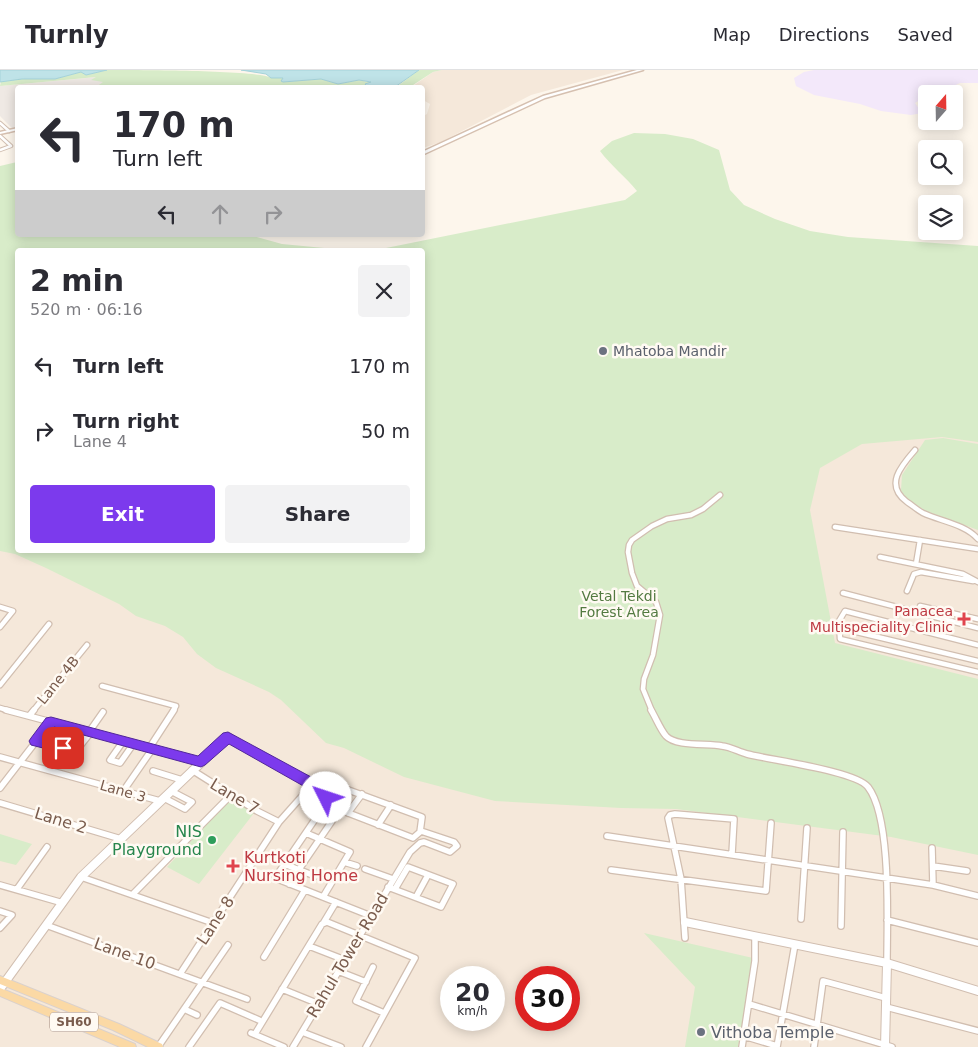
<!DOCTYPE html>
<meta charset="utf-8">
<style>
:root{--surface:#fff;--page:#f2f2f3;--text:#2b2b33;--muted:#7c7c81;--line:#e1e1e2;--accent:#7c3aed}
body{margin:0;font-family:"DejaVu Sans",sans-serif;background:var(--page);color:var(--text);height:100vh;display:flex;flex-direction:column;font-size:19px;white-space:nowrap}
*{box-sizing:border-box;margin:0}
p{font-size:16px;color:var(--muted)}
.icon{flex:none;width:28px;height:28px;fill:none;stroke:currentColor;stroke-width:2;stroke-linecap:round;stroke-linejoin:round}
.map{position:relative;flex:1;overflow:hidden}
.details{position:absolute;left:15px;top:178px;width:410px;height:305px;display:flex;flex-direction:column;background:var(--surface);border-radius:5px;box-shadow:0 2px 12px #0003}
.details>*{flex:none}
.hud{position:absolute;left:15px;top:15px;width:410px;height:152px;border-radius:5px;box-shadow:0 2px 12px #0003;background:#fff;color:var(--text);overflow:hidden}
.needle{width:32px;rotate:20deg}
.buttons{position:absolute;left:918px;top:15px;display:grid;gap:10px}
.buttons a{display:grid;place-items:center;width:45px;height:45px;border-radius:5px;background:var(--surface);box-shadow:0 2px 12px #0003;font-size:25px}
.speed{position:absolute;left:440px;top:896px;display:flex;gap:10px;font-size:25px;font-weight:700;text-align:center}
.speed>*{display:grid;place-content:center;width:65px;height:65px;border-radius:50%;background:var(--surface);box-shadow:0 2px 12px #0003;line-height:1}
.speed small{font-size:12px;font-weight:400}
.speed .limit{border:8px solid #d22;background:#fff;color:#111}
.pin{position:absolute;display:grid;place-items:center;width:42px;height:42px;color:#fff;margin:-21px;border-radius:10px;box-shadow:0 2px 8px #0006}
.me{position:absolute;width:55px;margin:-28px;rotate:311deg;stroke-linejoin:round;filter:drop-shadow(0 0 4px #0008)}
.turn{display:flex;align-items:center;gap:18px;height:105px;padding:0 15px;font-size:22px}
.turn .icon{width:65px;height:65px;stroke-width:2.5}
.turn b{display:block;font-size:35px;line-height:42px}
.lanes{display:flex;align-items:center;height:48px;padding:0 15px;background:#0003;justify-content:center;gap:25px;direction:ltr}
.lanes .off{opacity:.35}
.round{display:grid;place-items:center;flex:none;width:52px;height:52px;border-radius:5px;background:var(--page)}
.summary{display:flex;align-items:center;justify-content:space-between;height:85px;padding:0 15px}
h1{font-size:30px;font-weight:700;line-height:38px}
.cta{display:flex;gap:10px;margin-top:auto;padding:10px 15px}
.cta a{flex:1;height:58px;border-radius:5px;background:var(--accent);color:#fff;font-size:20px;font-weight:700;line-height:58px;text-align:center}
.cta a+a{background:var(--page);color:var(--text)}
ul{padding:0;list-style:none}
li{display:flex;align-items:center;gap:15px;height:65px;padding:0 15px}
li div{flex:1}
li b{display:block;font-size:19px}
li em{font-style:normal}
header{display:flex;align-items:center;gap:30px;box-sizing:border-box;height:70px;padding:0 25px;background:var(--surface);border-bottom:1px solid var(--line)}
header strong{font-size:24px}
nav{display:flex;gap:28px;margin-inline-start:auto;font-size:18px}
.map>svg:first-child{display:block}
.residential{fill:#f5e8da;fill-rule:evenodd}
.industrial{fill:#efe9e4}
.education{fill:#f3e8fa}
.green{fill:#d8ecc9;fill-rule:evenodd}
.water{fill:#bfe3e8;stroke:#a5d3da}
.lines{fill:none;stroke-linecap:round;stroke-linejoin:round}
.minor-far2-casing{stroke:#d1beb0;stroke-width:4.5}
.minor-far1-casing{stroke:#d1beb0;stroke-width:7}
.minor-casing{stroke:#d1beb0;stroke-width:8}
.tertiary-casing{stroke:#d1beb0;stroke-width:10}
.secondary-casing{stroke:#d6c0b0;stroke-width:3}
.primary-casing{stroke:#dad1cd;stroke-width:2}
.minor-far2{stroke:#fff;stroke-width:2.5}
.minor-far1{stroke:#fff;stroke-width:4.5}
.minor{stroke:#fff;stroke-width:5.5}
.tertiary{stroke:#fff;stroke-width:8}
.secondary{fill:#fff;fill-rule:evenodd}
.primary{fill:#fbd9a5;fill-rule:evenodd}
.route{fill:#7c3aed;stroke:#51269a}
.worship-dot{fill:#6b7280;stroke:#fffaf3;stroke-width:2}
.health-dot{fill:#e0444e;stroke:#fffaf3;stroke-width:2}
.leisure-dot{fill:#2e9e5b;stroke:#fffaf3;stroke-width:2}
.labels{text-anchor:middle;stroke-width:5;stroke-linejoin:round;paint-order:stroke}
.shield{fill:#fffaf3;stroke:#a28b7f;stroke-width:1}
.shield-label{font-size:12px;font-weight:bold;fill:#7a5c4d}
.worship-label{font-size:14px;fill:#5b616d;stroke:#fffaf3;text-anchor:start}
.park-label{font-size:14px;fill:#537a41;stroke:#fffaf3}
.health-label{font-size:14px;fill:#be3a42;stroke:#fffaf3;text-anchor:end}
.street-label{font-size:14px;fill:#7a5c4d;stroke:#fffaf3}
.near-street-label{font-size:16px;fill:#7a5c4d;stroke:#fffaf3}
.near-leisure-label{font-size:16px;fill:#27864d;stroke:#fffaf3;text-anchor:end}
.near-health-label{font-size:16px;fill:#be3a42;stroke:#fffaf3;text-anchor:start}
.near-worship-label{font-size:16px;fill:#5b616d;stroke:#fffaf3;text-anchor:start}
</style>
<header>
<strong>Turnly</strong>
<nav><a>Map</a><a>Directions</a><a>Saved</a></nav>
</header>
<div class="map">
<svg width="978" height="977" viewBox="0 0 978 977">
<rect width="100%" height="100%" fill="#fdf6ec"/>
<!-- residential -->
<path class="residential" d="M442,0H623L531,25L441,72L423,78V46L427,44L430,34L423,30L422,18H410L433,2Z
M978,362V977H0V470L18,480L814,579L789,398L854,367ZM451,908H494V950H451ZM526,908H569V950H526Z"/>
<!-- industrial -->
<path class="industrial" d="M97,7L104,12L97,17H103L18,18L17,58H12L0,46V16Z"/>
<!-- education -->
<path class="education" d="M814,0H978V13H960L949,18L926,24V26L915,33L922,43L911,45L881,41L860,34L814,25L796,16L794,8L804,2Z"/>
<!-- green -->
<path class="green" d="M107,0C133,0 259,0 272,8H283V12L321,9L338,14L359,10L372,13L366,14L368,18H103L96,17L103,12L91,10L96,7L0,16L1,11L29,8L55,9L81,2L86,5Z
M419,0H442L433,2L410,17L395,18Z
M634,63L665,64L693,69L719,80L730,120L744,135L775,149L810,161L848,167L978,176V372L942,367L862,374L820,398L810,440L835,573L978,609V785L891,767L676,739L621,738L495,731L404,707L344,678L326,673L281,630L269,622L216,598L197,584L183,567L165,556L136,546L119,534L46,498L15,484L0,481V96L17,92L18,165H250L282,174L324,178H386L625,130L637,121C626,107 611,96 600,81L612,71ZM18,180H422V480H18Z
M943,368L978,374V460L926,441L906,429L901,420L902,405L925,370Z
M230,729L254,743L199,814L167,797Z
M0,764L32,774L16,795L0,791Z
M644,863L753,888L738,977H685L695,917Z"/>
<!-- water -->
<path class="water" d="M0,0H107L86,5L81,2L55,9H22L0,12Z
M241,0H419L395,17L368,18L365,14L371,12L359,10L338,14L321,9L283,12L281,11L283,8H271L266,4Z"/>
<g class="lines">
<!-- minor-far2 casing -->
<g class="minor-far2-casing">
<path id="minor-far2" d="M0,53L9,61
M0,66L11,76L0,80"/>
</g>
<!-- minor-far1 casing -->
<g class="minor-far1-casing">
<path id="minor-far1" d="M915,380C901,396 884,415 907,432C912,435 917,440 923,443C940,451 965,454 978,469
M835,457L978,479
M880,487L963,504L978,512
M916,494L920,470
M907,521L914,504L921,502L973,511
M843,523L978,558
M920,536L978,549
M0,537L13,541L0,557
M840,558L978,591
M978,575L845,541L839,551L840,569L978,602
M0,615L49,554
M102,616L176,636L173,641
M0,638L10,641
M33,641L87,575
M652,641L643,619L644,609L653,585L660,545L656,532L637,516L632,503L628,482L629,475L632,470L652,456L667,449L691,445L703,439L720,425"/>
</g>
<!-- minor casing -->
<g class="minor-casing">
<path id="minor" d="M6,640L201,692
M651,640C656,648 660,659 666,666C676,677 708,673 722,676C731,677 739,682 747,684C770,690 856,701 868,717C892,748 887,853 887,893
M29,646L34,640
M82,660L67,678L76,681L91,662
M89,662L103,642
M228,667L319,718L326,728
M124,670L110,690L120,693L134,673
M36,671L63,678
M150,677L174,640
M0,687L160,731
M192,700L257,741L279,752
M153,701L182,710
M0,718L51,652
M343,718L422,747L420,762L413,768L325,734Z
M124,720L153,678
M164,728L185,739L192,732L171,721
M0,733L121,769
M320,742L275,808L371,846
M348,743L362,724
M378,755L391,735
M306,763L350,782L323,827
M607,766L933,815L978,826
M932,778L933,815
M344,792L357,796
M284,794L315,806
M933,796L967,801
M365,799L393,809
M611,800L766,821L771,753
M81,807L213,853
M289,814L332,751
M0,815L63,833
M388,817L441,837L453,814L408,797L395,819
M17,819L47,777
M133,824L231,725
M416,827L428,805
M0,841L12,845L0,858
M801,849L807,758
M887,850L978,873
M324,852L336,832
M46,855L247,929
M841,856L843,762
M685,868L681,809L668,748L670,745L675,744L734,749L732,784
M309,876L345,890
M264,887L305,820
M373,897L356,931L384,943
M338,901L366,912
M180,904L279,752L303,725
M282,919L319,934
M749,934L892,977
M886,937L978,961
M184,939L197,945
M302,962L341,977
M251,963L284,977
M255,964L322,854L327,852L415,888L366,977
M744,966L777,976
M158,977L228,875
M189,977L220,933L259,950
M293,977L410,782L420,773L424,772L450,782L457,776L454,772L421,761
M742,977L755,891V867
M777,977L795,874
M814,977L823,911L886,928"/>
</g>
<!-- tertiary casing -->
<g class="tertiary-casing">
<path id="tertiary" d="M685,852L887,893L978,921
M0,919L81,807L228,667
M885,977L887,893"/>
</g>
<!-- secondary casing -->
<g class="secondary-casing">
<path id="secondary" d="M637,0H643L545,28L422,85V82L543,26Z
M18,58V60L0,64V62Z"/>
</g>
<!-- primary casing -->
<g class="primary-casing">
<path id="primary" d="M0,906L119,954L162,974L163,977H148L113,960L0,914Z
M0,918L135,974L136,977H120L0,926Z"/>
</g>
<!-- minor-far2 -->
<use href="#minor-far2" class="minor-far2"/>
<!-- minor-far1 -->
<use href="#minor-far1" class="minor-far1"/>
<!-- minor -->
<use href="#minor" class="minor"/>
<!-- tertiary -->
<use href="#tertiary" class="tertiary"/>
<!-- secondary -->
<use href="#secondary" class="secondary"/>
<!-- primary -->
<use href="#primary" class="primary"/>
</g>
<!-- route -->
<path class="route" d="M51,647L198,686L223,663L228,662L324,714L333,728L331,732C321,735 319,729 314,722L229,674L205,695L201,697L54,657L45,669L67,675L69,678L67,682L63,683L31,675L29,671L31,668L46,648Z"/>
<!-- markers -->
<g class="worship-dot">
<circle cx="603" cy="281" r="5"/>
<circle cx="701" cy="962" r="5"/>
</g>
<g class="health-dot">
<path d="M961.5 541.5h5v5h5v5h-5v5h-5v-5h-5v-5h5z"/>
<path d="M230.5 788.5h5v5h5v5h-5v5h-5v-5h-5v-5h5z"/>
</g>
<circle class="leisure-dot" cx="212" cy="770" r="5"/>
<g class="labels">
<!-- shield labels -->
<rect class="shield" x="50" y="942.5" width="48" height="19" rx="4"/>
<g class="shield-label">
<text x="74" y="956">SH60</text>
</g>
<!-- worship labels -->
<g class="worship-label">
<text x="613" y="286">Mhatoba Mandir</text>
</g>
<!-- park labels -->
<g class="park-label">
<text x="619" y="531">Vetal Tekdi<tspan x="619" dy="16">Forest Area</tspan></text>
</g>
<!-- health labels -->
<g class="health-label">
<text x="953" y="546">Panacea<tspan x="953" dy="16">Multispeciality Clinic</tspan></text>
</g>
<!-- street labels -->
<g class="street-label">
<text transform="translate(58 610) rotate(-51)" y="5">Lane 4B</text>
<text transform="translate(123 721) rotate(16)" y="5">Lane 3</text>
</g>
<!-- near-street labels -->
<g class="near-street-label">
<text transform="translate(235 726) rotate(31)" y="6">Lane 7</text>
<text transform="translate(61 750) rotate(17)" y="6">Lane 2</text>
<text transform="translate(215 850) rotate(-57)" y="6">Lane 8</text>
<text transform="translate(125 883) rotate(20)" y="6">Lane 10</text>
<text transform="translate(347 885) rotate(-59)" y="6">Rahul Tower Road</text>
</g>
<!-- near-leisure labels -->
<g class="near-leisure-label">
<text x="202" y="767">NIS<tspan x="202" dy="18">Playground</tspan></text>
</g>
<!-- near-health labels -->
<g class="near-health-label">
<text x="244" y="793">Kurtkoti<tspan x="244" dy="18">Nursing Home</tspan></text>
</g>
<!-- near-worship labels -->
<g class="near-worship-label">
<text x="711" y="968">Vithoba Temple</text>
</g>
</g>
</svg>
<div class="buttons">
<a><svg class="needle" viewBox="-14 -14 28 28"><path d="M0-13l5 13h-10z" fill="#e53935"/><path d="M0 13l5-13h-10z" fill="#7c7c81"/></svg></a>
<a><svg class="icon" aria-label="search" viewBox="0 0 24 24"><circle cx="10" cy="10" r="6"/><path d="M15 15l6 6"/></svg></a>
<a><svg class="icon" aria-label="layers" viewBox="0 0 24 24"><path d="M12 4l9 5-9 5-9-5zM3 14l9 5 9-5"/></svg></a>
</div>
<div class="speed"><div>20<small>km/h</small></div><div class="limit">30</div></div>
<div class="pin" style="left:63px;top:678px;background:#d93025"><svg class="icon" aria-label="arrive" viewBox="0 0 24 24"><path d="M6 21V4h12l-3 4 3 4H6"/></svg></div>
<svg class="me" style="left:326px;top:728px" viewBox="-20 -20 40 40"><circle r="19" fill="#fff"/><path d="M0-13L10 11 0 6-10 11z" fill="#7c3aed"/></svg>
<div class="hud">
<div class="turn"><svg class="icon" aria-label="left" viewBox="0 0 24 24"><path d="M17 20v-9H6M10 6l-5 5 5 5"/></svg><div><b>170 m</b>Turn left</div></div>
<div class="lanes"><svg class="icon" aria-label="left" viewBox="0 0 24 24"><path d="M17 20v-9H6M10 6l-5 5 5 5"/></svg><svg class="icon off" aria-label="ahead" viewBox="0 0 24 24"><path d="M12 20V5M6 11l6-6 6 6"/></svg><svg class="icon off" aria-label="right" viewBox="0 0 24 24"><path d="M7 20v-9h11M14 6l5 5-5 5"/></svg></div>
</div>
<section class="details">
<div class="summary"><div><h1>2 min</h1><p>520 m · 06:16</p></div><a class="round"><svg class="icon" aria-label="close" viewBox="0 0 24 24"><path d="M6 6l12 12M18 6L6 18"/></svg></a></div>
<ul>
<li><svg class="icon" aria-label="left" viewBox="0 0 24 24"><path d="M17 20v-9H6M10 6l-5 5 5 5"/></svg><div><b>Turn left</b></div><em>170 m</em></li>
<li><svg class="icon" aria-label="right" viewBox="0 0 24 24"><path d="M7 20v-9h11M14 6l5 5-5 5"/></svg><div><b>Turn right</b><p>Lane 4</p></div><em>50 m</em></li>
</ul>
<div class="cta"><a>Exit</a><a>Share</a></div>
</section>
</div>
